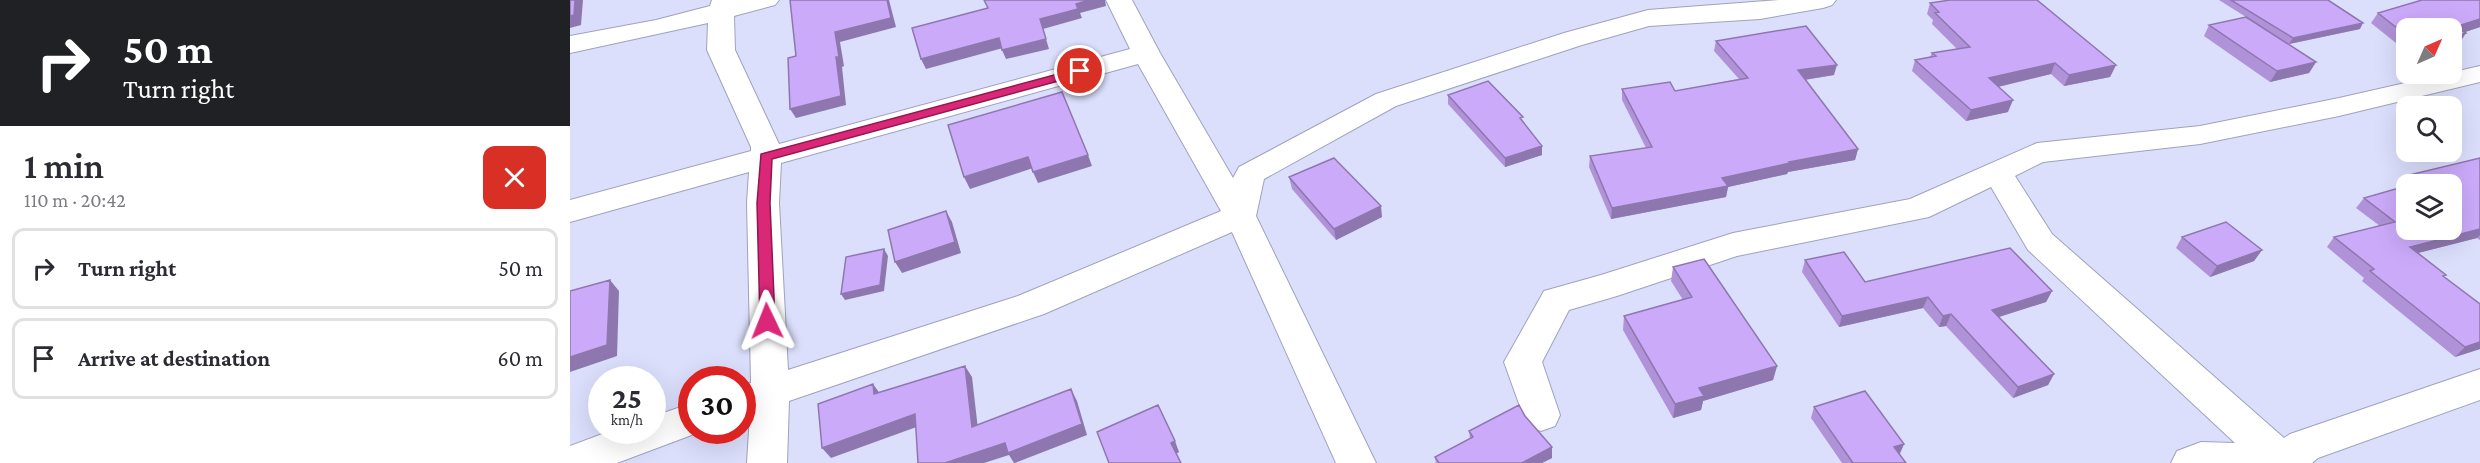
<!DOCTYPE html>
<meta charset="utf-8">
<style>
:root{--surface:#fff;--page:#f2f2f3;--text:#2b2b33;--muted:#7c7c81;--line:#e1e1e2}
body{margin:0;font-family:"Crimson Pro",serif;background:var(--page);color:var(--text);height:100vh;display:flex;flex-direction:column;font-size:22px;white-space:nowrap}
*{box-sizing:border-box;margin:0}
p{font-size:20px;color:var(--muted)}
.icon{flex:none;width:33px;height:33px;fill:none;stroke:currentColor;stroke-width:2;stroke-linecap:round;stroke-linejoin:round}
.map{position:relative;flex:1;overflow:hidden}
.details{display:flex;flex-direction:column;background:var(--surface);width:570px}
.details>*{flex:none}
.guide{background:#202124;color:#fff;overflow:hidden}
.needle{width:39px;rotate:45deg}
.tools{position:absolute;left:1826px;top:18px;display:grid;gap:12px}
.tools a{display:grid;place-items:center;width:66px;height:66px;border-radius:12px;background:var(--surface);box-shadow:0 6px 24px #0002;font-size:30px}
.speed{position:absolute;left:18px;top:366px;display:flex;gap:12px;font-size:30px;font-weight:700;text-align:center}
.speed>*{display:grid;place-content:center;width:78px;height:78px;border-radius:50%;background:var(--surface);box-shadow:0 6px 24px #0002;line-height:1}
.speed small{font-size:15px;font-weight:400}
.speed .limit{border:9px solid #d22;background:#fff;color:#111}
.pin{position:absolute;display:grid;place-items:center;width:51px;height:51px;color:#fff;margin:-26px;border:3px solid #fff;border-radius:50%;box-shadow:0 2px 6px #0007}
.me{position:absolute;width:66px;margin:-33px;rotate:358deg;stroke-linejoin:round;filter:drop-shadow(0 0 4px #0008)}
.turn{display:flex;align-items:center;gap:21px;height:126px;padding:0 24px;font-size:27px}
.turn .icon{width:78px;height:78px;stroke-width:2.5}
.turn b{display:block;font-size:42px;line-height:51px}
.round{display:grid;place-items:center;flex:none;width:63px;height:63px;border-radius:12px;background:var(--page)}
.head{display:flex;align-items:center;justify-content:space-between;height:102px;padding:0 24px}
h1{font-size:36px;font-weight:600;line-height:45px}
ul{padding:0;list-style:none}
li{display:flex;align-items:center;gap:18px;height:81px;margin:0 12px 9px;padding:0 12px;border:3px solid var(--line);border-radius:12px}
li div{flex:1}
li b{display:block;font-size:22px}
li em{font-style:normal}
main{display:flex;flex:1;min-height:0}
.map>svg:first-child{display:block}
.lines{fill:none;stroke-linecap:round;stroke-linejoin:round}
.minor-casing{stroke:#9fa2bd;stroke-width:2}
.minor{fill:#fff;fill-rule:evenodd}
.wall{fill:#af92d7;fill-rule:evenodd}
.shaded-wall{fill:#8e77af}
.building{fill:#cbaafa;stroke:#8e77af;stroke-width:1.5}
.route{fill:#db2777;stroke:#8e194d;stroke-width:1.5}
</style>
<main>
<section class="details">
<div class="guide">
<div class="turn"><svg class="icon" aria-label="right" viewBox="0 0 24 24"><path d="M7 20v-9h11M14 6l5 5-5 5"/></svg><div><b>50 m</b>Turn right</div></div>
</div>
<div class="head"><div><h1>1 min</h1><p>110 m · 20:42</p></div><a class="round" style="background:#d93025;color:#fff"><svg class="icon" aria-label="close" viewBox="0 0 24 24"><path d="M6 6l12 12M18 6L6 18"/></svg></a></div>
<ul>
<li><svg class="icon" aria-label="right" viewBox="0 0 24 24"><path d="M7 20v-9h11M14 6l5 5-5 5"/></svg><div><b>Turn right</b></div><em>50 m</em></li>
<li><svg class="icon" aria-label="arrive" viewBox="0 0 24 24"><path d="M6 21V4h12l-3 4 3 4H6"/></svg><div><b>Arrive at destination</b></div><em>60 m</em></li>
</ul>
</section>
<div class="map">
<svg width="1910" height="463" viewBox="0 0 1910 463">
<rect width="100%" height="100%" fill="#dcdffc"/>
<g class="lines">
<!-- minor casing -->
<g class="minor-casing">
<path id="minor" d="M142,0H209L205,5L164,16L165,50L209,144L560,49L536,0H562L590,53L663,178L669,167L806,94L994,33L1078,10L1209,0H1266L1262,5L1253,8L1190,19L1079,26L1012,45L826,106L694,179L686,216L806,463H766L662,232L474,314L219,401L217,463H177L180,414L172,416V385L181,383L177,203L179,172L0,222V200L181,151V147L137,50L138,23L0,53V36L86,20L140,6ZM568,64L651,211L448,296L218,370L209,203L211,163Z
M1910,66V82L1769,116L1630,144L1473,162L1445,176L1482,234L1714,438L1720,434L1910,369V400L1748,458L1742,463H1601L1607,451L1631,442L1665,443L1458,250L1421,187L1359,217L1167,256L1047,296L999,310L972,362L990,415L985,426L971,431L957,426L934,362L974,291L1031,275L1163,233L1340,199L1467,143L1630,126L1769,98Z
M122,403V430H135L47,463H0V446L43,430H82V417Z"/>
</g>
<!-- minor -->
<use href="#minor" class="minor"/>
</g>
<!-- wall -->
<path class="wall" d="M1649,0H1758L1790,29L1719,44L1684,22L1746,62L1739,73L1700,82L1634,36L1639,25L1676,17Z
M1910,0V27L1894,32L1889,44L1881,46V28H1836V51L1801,23L1808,13Z
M1360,3L1546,65L1540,77L1494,86L1481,74L1428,87L1438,112L1396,121L1342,71L1345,60L1360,57L1362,53L1387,49L1362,24L1363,20L1357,14Z
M1146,41L1264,75L1235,80L1288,149L1285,160L1218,172L1217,174L1158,187L1156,197L1041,219L1019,167L1020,156L1076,148L1052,100V89L1105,91L1169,79L1144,51Z
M878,95L953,121L972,155L935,167L878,104Z
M1910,158V240L1907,238L1848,253L1874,277L1910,349L1885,357L1792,281L1794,278L1757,247L1764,237L1810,226L1786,208L1794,198L1834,187L1832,185L1839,175ZM1836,184H1881L1836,230Z
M719,177L812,217L766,240L722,189Z
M1612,237L1692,250L1684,261L1640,277L1606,248Z
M1235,260L1295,282L1482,291L1476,302L1429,317L1484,374L1478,385L1443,398L1376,326L1369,327L1353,308L1269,327L1232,272Z
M1103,267L1207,366L1203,380L1133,401L1131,410L1103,418L1053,330L1054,316L1113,300L1101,281Z
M1244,407L1334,444L1330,454L1336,463H1272L1241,418Z
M955,416L982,447V458L972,463H866L865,457L900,439L899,431Z"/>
<!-- shaded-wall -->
<path class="shaded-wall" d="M5,0H13L11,25L0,28V16Z
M317,0H319L326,27L270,42L274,66L272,67L276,105L226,118L220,109L266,57L265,32Z
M519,0H535L536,6L510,13L512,18L473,29L479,49L436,59L432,50L470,19L506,4Z
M1910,19V27L1881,37L1885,27Z
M1793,23L1790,29L1719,44L1723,38Z
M1896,33L1889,44L1881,46V38Z
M429,38L433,48L356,69L351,59Z
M1746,62L1739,73L1700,82L1707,71Z
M1485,63L1481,74L1415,90L1419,78Z
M1267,65L1264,75L1226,81L1228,70Z
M1546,65L1540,77L1494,86L1499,75Z
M1443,100L1438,112L1396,121L1401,110Z
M972,146V155L935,167V158Z
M1288,149L1285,160L1218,172L1217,174L1158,187L1156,197L1041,219L1042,208L1152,178L1219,162Z
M518,155L522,166L468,183L463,172Z
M458,157L463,168L400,189L394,177Z
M811,206L812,217L766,240L764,229Z
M376,211L382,222L391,253L332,273L325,262Z
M1910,229V235L1907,238L1832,257L1840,247Z
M314,249L318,256L314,291L275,300L271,294Z
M1692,250L1684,261L1640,277L1647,266Z
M40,280L49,291L47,356L0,372V357Z
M1482,291L1476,302L1416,321L1422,310Z
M1358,297L1353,308L1269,327L1272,316Z
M1381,314L1376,326L1369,327L1373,316Z
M1910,342V349L1885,357L1895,347Z
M395,366L402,377L409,438L402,427Z
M1207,366L1203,380L1133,401L1131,410L1103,418L1105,404L1129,388Z
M1484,374L1478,385L1443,398L1448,387Z
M303,384L311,395L304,394Z
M501,389L507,401L517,435L445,463H444L439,455L414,463H375Z
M345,414L352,425L261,458L252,448Z
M605,441L609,452L606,454L601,443Z
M1334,444L1329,455L1324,447Z
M982,447V458L972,463H952Z"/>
<!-- building -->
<path class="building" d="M0,0H5L4,15L0,16Z
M220,0H317L321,18L265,32L269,57H266L271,96L220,109L218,58L226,56Z
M414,0H519L506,4L508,9L470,19L476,39L432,50L429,38L351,59L342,28L418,8Z
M1380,0H1467L1546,65L1499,75L1485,63L1419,78L1443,100L1401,110L1345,60L1366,56L1362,53L1400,47L1365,13L1369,12L1360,3Z
M1661,0H1758L1793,23L1723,38Z
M1852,0H1910V19L1885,27L1896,33L1881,38V28H1836V35L1808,13Z
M1676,17L1746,62L1707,71L1639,25Z
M1236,26L1267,65L1228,70L1288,149L1219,162L1220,163L1152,178L1158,186L1042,208L1020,156L1082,147L1052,89L1100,82L1105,91L1178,78L1146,41Z
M918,81L953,117L950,118L972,146L935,158L878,95Z
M492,92L518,155L463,172L458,157L394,177L378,125Z
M764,158L811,206L764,229L719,177Z
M1910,158V229L1840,247L1876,275L1873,276L1910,304V342L1895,347L1800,271L1804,269L1764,237L1825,222L1794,198L1836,186V230H1881V184H1842L1849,182L1839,175Z
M376,211L385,242L325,262L318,230Z
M1656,222L1692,250L1647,266L1612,237Z
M1440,248L1482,291L1422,310L1484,374L1448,387L1381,314L1373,316L1358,297L1272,316L1235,260L1274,252L1295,282Z
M314,249L310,285L271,294L276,257Z
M1134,259L1207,366L1129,388L1134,396L1105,404L1054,316L1122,297L1103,267Z
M40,280L37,345L0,357V291Z
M395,366L402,427L501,389L512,424L438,453L435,443L375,463H348L345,414L252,448L248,404L303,384L304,394Z
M1295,391L1334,444L1324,447L1336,463H1283L1244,407Z
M588,405L605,441L601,443L611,463H539L527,432Z
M949,405L955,416L982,447L952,463H869L865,457L903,437L899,431Z"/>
<!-- route -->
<path class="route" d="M510,68L516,71L514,74L202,159L200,203L205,321L203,325H192L190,321L187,203L191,154Z"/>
</svg>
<div class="tools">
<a><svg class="needle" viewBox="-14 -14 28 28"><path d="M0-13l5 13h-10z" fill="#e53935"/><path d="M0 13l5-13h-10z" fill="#7c7c81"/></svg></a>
<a><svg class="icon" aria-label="search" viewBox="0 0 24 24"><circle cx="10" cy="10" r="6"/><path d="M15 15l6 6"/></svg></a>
<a><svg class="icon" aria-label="layers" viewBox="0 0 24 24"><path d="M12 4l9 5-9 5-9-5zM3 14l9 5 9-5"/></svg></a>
</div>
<div class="speed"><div>25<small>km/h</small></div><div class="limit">30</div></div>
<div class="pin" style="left:510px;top:71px;background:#d93025"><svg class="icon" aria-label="arrive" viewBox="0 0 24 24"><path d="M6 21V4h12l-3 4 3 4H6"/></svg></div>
<svg class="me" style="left:197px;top:321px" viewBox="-20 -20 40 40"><path d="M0-17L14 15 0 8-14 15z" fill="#db2777" stroke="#fff" stroke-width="4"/></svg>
</div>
</main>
